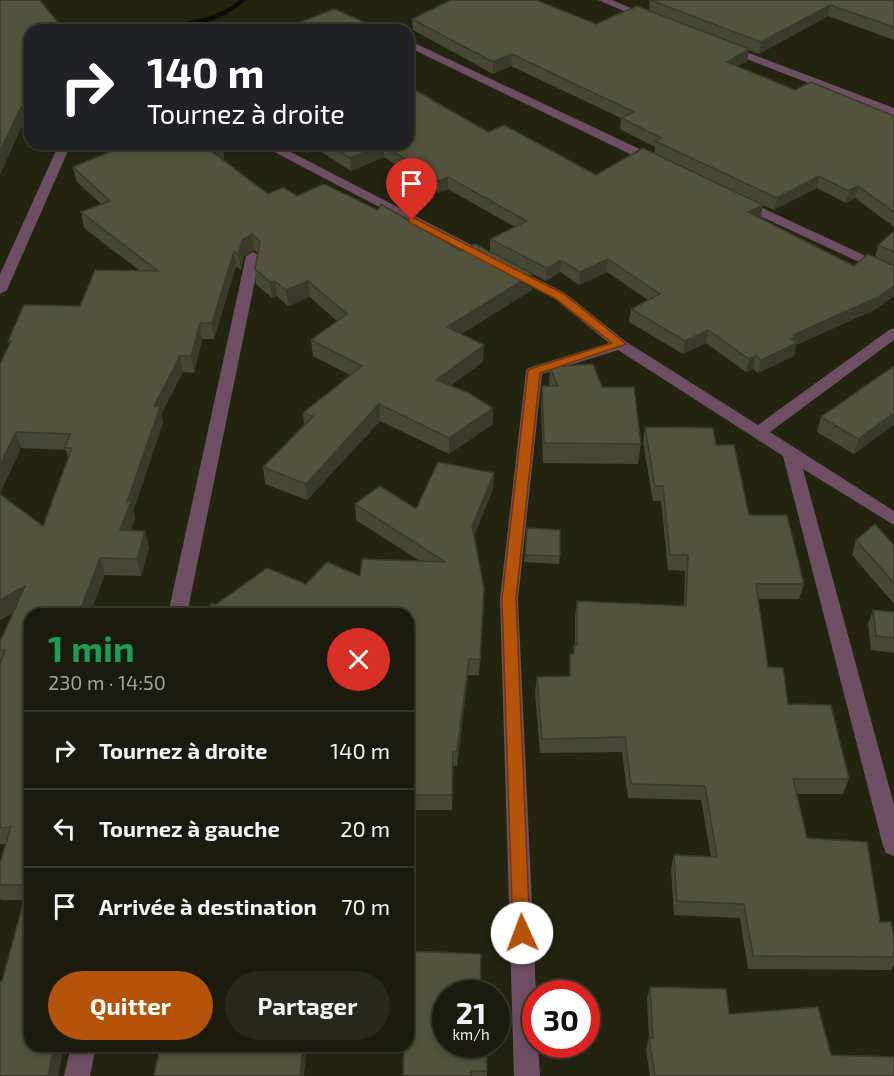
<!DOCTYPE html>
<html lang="fr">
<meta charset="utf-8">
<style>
:root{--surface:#1a1b0c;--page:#27281a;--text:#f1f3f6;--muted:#9fa19d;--line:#38392d;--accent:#b45309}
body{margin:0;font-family:"Exo 2",sans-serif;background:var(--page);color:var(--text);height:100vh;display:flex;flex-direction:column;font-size:22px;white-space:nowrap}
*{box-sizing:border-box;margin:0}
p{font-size:20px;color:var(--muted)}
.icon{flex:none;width:33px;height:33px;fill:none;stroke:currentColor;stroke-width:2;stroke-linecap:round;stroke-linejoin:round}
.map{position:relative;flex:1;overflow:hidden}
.panel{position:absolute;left:24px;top:608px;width:390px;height:444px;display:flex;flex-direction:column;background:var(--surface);border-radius:18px;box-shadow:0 3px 9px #0003,0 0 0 2px var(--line)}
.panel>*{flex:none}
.guide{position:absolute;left:24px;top:24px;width:390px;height:126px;border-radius:18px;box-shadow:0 3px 9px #0003,0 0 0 2px var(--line);background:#202124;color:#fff;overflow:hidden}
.speed{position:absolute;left:432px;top:980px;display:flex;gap:12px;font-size:30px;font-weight:700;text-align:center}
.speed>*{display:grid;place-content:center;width:78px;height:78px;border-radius:50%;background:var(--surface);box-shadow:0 3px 9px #0003,0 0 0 2px var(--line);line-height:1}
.speed small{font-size:15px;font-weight:400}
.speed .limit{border:9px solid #d22;background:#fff;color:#111}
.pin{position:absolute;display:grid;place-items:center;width:51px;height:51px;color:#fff;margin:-62px -26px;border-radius:50% 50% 50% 0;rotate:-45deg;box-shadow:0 0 6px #0007}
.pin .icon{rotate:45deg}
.me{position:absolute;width:66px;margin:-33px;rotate:358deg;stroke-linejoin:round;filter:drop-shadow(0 0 4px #0008)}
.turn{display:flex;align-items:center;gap:21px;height:126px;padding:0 24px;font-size:27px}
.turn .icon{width:78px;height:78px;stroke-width:2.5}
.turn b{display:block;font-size:42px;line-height:51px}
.round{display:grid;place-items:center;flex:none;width:63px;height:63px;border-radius:32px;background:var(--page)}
.headline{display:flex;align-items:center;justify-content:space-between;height:102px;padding:0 24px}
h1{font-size:36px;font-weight:700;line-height:45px;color:#1e9e55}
.button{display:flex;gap:12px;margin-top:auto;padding:12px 24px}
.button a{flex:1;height:69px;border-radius:36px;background:var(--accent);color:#fff;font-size:24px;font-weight:700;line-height:69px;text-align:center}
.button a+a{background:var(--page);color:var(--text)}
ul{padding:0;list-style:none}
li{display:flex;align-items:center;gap:18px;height:78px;padding:0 24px;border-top:2px solid var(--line)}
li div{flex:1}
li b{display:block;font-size:22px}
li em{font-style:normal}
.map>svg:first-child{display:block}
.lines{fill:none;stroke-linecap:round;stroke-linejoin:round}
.stream{fill:#0b0b00;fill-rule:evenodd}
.minor{fill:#6d4e62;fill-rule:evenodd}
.wall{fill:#464734}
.shaded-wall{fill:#393a2a}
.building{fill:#51533c;stroke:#393a2a;stroke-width:1.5}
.route{fill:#b45309;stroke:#753606;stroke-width:1.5}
</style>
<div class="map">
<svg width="894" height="1076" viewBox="0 0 894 1076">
<rect width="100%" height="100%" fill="#232410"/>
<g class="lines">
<!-- stream -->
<path class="stream" d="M239,0H246C220,25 180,30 146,30L208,17L231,7Z"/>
<!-- minor -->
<path class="minor" d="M598,0H612L656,19L655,21H647Z
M408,40L663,160L665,163L663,166H655L408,47Z
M725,44L894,108V116L721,49V45Z
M59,144H71L7,290L0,294V274Z
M259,144H275L565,293L625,341L758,425L889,330L894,328V340L770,432L894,511V525L803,469L894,805V856L886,853L883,846L783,456L618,350L542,374L518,599L536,993V1044H538L540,1076H514L500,599L526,371L528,368L609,343L555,299Z
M741,198L894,269V278L736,205L734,202L736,199Z
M253,252L260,256L187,614H168L246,256Z
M71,1046H96L90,1076H64Z"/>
</g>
<!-- wall -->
<path class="wall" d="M648,0H894V40L828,16L759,54L749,50L747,61L737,66L795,90L894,116V227L855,198L846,203L817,188L774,210L763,205L761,217L759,218L854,266L875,257L878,245L894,231V296L874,310L796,345L794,356L758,373L753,369L746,372L706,343L683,354L629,322L631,309L648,300L607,272L579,285L560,272L546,281L533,274L532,290L461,334L483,362L450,386L493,424L449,454L380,421L307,500L265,484L263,467L304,425L303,413L350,375L313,356L311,340L337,321L310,297L288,306L277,296L272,298L256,284L255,269L258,253L254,250L244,256L241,270L236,266L214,339H202L194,373L183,372L161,414L163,423L133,511L135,518L131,530L149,547L141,576L105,575L30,614L64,1046L58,1076H0L2,981L24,900H1L0,898V863L6,844H0V664L1,662L0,659V642L13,613L0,620V494L43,526L68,459L66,450L21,448L0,493L9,344L8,341L80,306L140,271L84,228L81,212L101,204L77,182L73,167L123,146L118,144H222L224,159H223L268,194L297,196L461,251H490V239L515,227L448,189L439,193L384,157L351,171L309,144H408L488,132L596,175L654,153L655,147L620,129L621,118L511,66L493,74L413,30L412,19L596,24L649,11L650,1Z
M30,30V121H24L0,175Z
M894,366V426L893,425L854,454L817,432L821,417Z
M550,367L602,387L641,444L638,464L543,463L541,406L542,386H549Z
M645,427L716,445L749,515L804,584L799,599H758L768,667L788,704L849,779L843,794H797L807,838L894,938V965L891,970L748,969L740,918L674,915L671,869L674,855L711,857L701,800L628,798L622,752L540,753L535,692L537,677L569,676L570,654H573L575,645V616L577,601L684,606L685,571L668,570L661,501H653L643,442Z
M494,473L493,489L474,536L484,604L479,675H468L457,766H453L452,810H415L412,890L408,889V614L215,605L306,584L360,576L420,561L356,520L355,504L416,509Z
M527,528L560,556L559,564L524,562Z
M856,540L894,545V604L852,555Z
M873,610L894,612V653L871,650L868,624Z
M650,987L729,1014L831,1055L894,1076H650L646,1050L649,1038L647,999Z
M446,993L487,1071V1076H403Z"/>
<!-- shaded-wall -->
<path class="shaded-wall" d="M830,5L828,16L759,54L761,42Z
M369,24V30H355Z
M749,49L747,61L725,73L727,62Z
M512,54L511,66L493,74V62Z
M21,107L24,121L0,175V151Z
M222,144L224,159L212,165L210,150Z
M383,145L384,157L351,171L350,158Z
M819,176L817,188L774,210L777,198Z
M448,177V189L439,193V181Z
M858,186L855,198L846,203L849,191Z
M763,205L761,217L746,225L748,212Z
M252,234L254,250L244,256L241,270L238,255L242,240Z
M234,251L236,266L214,339L212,323Z
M608,259L607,272L579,285L580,272Z
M561,260L560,272L546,281L547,268Z
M533,274L532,290L447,343V327Z
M275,281L277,296L272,298L270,282Z
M308,281L310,297L288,306L286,290Z
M894,286V296L874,310L796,345L794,356L758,373L761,360L793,335Z
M200,323L202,339L194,373L191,356Z
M708,330L706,343L683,354L685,341Z
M484,345L483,362L436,396V380Z
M180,356L183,372L161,414L163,423L133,511L135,518L125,547L120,530L127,502L154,406Z
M756,356L753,369L746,372L749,359Z
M379,404L380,421L307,500L306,484Z
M493,408V424L449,454V438Z
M894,413V421L893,425L854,454L858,439Z
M16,432L21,448L0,493V465Z
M494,473L493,489L472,542V526Z
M145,531L149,547L141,576L137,559Z
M100,558L105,575L90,614H79Z
M25,586L31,603L0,620V600Z
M469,659L468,675L457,766V751Z
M414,795L415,810L412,890V875Z
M54,1046H64L58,1076H48Z
M303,1046H307L304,1076H300Z"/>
<!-- building -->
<path class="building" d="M0,0H40L64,30H30V106L21,107L0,151Z
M451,0H536L596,24L637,6L749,49L727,62L795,90L811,82L894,116V212L858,186L849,191L819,176L777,198L655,141L661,138L621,118L634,112L512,54L493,62L412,19Z
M650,0H894V27L830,5L761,42Z
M334,9L369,24L355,30H295L288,27Z
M408,86L488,132L504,125L596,175L643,148L763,205L748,212L854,266L868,254L894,266V286L878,297L793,335L796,337L791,339L797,343L761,360L756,356L749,359L708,330L685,341L631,309L660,294L608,259L580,272L561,260L547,268L490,239L527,221L448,177L439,181L383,145L350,158L327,144H408Z
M128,144H221L210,150L268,194L283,187L297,196L324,184L378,210L381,204L461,251L475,244L533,274L447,327L484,345L436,380L469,393L493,408L449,438L379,404L306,484L263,467L313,416L303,413L362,366L311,340L347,314L308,281L286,290L275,281L270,282L255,269L260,241L252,234L242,240L238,255L234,251L212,323H200L191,356H180L154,406L160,407L127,502H131L120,530L145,531L137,559L100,558L79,614H30V1046H54L48,1076H0V981H2L28,885H0V863L11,827L0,828V664L5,650H0V642L25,586L0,600V494L43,526L72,448H65L70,434L16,432L0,465V364L11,341H8L24,305L80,306L95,270L158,271L81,212L110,201L73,167Z
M894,231V252L878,245Z
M593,364L602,387H634L641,444L544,443L542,386H558L550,367Z
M894,366V413L858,439L821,417Z
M645,427L713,428L716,445H734L749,515H787L804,584H756L768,667L783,668L788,704L831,705L849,779H793L807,838L867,842L880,922H891L894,938V957L753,956L744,904L677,901L674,855L717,857L705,786L631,784L625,737L542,739L537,677L570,676V654H574V645H577V601L686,606L688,555H670L663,486H655Z
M438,462L494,473L472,526L484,588L480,660L469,659L457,751H453L452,795H414L412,875H408V614H202L212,603L215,605L267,568L306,584L327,562L360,576L362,559L445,562L355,504L380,486L416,509Z
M875,524L894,545V583L856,540Z
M527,528L560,530V556L525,555Z
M873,610L894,612V638L876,636Z
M408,951L481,954L480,993H446V1044H486L487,1071H471V1076H403L404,1046H408Z
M650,987L726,989L729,1014L818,1007L831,1055L894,1057V1076H655L649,1038H653Z
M160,1046L264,1050L265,1046H303L300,1076H154Z"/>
<!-- route -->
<path class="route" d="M412,217L564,294L626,344L540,373L516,599L530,933L528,939L522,941L515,939L513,933L502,599L528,371L530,369L612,343L556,299L409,222V218Z"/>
</svg>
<div class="speed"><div>21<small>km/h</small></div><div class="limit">30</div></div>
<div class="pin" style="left:412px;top:220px;background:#d93025"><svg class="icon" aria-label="arrive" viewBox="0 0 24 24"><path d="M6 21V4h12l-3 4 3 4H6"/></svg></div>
<svg class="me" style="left:522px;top:933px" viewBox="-20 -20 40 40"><circle r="19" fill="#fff"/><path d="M0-13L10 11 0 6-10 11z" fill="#b45309"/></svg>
<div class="guide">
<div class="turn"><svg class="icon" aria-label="right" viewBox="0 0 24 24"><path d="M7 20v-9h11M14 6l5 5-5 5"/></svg><div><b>140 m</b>Tournez à droite</div></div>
</div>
<section class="panel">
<div class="headline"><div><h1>1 min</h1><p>230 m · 14:50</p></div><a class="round" style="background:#d93025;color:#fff"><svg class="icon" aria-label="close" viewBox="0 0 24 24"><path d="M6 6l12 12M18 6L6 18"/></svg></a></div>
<ul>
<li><svg class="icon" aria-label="right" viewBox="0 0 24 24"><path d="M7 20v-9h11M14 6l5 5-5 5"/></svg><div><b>Tournez à droite</b></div><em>140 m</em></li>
<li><svg class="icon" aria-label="left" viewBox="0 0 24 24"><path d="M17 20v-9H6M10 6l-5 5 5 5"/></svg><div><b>Tournez à gauche</b></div><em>20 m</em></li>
<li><svg class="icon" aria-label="arrive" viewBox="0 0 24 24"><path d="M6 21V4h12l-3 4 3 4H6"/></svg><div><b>Arrivée à destination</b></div><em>70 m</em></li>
</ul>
<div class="button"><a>Quitter</a><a>Partager</a></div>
</section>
</div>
